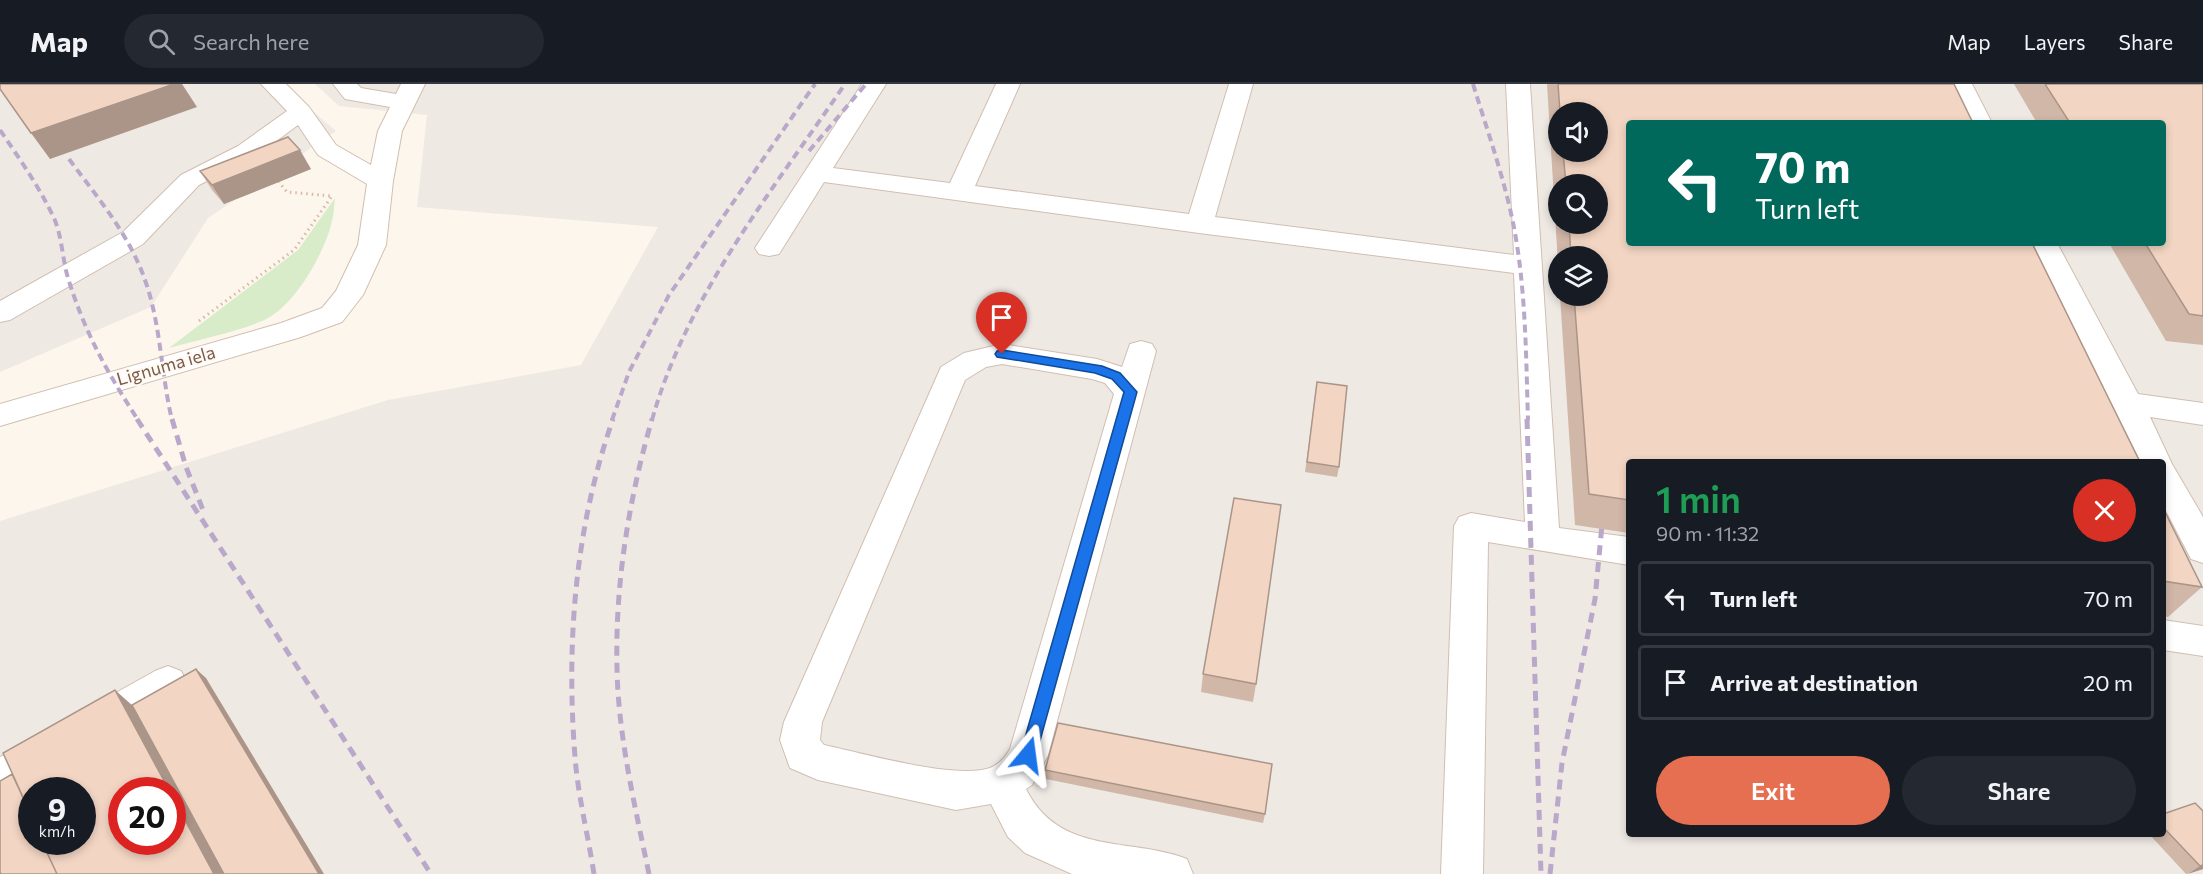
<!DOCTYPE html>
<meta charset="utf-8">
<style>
:root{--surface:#171b24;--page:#242831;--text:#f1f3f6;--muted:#9ea1a6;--line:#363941;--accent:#e76f51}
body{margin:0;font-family:Commissioner,sans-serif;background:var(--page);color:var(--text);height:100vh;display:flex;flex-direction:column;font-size:22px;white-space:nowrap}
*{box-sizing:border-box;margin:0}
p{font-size:20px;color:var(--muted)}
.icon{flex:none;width:33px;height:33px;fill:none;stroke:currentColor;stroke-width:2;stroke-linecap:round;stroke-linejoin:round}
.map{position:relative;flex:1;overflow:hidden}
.details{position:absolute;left:1626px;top:375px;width:540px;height:378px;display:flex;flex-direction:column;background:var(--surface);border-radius:6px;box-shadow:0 3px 9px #0003}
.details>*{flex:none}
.banner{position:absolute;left:1626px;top:36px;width:540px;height:126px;border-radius:6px;box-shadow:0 3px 9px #0003;background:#00695c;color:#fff;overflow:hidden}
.fabs{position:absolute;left:1548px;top:18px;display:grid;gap:12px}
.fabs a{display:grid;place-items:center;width:60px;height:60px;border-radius:50%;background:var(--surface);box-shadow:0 3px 9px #0003;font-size:30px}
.speed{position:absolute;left:18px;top:693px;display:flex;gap:12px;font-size:30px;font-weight:700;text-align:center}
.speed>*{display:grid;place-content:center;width:78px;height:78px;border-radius:50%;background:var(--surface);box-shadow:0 3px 9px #0003;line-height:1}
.speed small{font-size:15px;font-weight:400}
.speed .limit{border:9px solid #d22;background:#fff;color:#111}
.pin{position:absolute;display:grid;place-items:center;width:51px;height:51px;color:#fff;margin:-62px -26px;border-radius:50% 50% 50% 0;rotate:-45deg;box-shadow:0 0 6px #0007}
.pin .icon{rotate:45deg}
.me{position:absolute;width:66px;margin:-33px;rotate:16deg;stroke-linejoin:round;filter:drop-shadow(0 0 4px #0008)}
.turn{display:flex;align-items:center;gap:21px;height:126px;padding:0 30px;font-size:27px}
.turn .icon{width:78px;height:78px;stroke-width:2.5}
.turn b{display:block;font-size:42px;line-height:51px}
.round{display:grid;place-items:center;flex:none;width:63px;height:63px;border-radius:32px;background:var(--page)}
.head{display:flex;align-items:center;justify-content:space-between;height:102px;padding:0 30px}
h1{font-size:36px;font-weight:600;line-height:45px;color:#1e9e55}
.action{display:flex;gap:12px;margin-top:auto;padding:12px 30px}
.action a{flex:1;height:69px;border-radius:36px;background:var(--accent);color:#fff;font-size:24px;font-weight:600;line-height:69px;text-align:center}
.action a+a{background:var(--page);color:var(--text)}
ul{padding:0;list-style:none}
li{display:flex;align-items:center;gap:18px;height:75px;margin:0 12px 9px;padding:0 18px;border:3px solid var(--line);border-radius:6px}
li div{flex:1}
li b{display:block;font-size:22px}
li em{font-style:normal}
header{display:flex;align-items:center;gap:36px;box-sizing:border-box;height:84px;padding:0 30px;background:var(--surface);border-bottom:2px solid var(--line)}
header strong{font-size:28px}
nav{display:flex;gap:33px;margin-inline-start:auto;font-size:21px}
.search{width:420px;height:54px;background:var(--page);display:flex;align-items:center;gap:15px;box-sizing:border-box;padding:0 21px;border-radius:33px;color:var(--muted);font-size:22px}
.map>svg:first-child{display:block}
.industrial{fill:#efe9e4;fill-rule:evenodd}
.green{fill:#d8ecc9}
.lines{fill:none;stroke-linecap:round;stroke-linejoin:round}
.minor-casing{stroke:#d1beb0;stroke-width:2}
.path{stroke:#d9b8a5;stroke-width:3;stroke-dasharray:1.5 4;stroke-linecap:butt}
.minor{fill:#fff;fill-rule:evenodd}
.rail-far1{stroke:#b9a8c9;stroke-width:4;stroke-dasharray:8 5;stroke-linecap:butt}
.rail{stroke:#b9a8c9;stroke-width:5;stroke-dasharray:10 7;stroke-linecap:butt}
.wall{fill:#d1b7a8;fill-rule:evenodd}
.shaded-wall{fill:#aa9588}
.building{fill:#f3d5c3;stroke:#aa9588;stroke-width:1.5}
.route{fill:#1a73e8;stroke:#114b97;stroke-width:1.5}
.labels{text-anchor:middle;stroke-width:4.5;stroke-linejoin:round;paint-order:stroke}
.street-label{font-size:18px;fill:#7a5c4d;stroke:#fffaf3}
</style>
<header>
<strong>Map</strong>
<div class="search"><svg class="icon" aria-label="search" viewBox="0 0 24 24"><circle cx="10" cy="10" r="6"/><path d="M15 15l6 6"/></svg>Search here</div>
<nav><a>Map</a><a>Layers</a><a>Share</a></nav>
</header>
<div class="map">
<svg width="2203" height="790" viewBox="0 0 2203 790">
<rect width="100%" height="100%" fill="#fdf6ec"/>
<!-- industrial -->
<path class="industrial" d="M0,0H281L336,47L208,134L151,223L0,288Z
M315,0H2203V790H0V437L388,316L581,281L658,143L417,123L427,31L339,22ZM1558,28H1598V68H1558ZM1629,39H2163V159H1629ZM1558,100H1598V140H1558ZM1558,172H1598V212H1558ZM1629,378H2163V750H1629ZM32,706H82V758H32ZM122,706H172V758H122Z"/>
<!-- green -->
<path class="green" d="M335,114C334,122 334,130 332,137C325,169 293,225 262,237C233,249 200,255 169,264L298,166Z"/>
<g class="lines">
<!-- minor casing -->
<g class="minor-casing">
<path id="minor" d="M261,0H286L309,23L336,61L371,81L378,47L390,23L345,15L333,0H357L361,4L396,10L401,0H425L402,47L393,97L386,161L363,211L342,238L301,253L0,342V320L281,239L322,224L336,207L358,161L367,100L318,71L298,41L256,72L199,101L143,160L10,236L0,238V217L123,148L181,91L238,62L287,27Z
M862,0H886L833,84L950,99L996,0H1020L975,102L1189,130L1229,0H1253L1215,133L1514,171L1506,0H1530L1559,444L1629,453V481L1488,458L1483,790H1441L1454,442L1459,433L1471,429L1525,438L1514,189L1199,149L824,98L779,170L769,172L759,170L755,164Z
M1948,0H1972L1992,39H1968Z
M2029,159H2057L2138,310L2203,319V341L2150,333L2172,380L2203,433V479L2191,475L2163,421V378H2141Z
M1141,257L1152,260L1156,267L1145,308L1048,671L1032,701L1026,705C1059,772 1130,753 1187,775L1193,790H1072L1025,769L1008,753L991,720L956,726L818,696L790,684L780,656L784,638L941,283L964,269L1002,260L1097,275L1122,283L1130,260ZM1002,280L1092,295L1105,299L1114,310L1010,665C1005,674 999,680 990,684C956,696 862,669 824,661L820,656L822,638L965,296L986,283Z
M2163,536L2203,542V572L2163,566Z
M168,582L181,587L187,598L181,609L106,654L92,659L78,654L72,642L78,630L155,587Z
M50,648L64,653L70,666L64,679L14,707L0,712V673Z"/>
</g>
<!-- path -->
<path class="path" d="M199,237L294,166L332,112L287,108L279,98"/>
<!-- minor -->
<use href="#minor" class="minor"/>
<!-- rail-far1 -->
<path class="rail-far1" d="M1473,0C1488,49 1506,99 1515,149C1526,211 1526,274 1528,336
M0,46C19,74 38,101 53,132C62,150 62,174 68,194C85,249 107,288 138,336
M809,67L866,0
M69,75C97,113 129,150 145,196C161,241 161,290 172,336
M612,336L629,288L669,211L815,0
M652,336C687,211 773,106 845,0"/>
<!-- rail -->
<path class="rail" d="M137,335L431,790
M172,335L186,383L203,426
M1527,335L1541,790
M594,790C588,751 578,712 575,673C566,559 575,443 613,335
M649,790C635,722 618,652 617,583C615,499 629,415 652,335
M1550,790L1562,679L1595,515L1603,430"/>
</g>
<!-- wall -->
<path class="wall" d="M1547,0H1954L1629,378V449L1575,441L1560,212H1598V172H1558V180ZM1558,28H1598V68H1558ZM1558,100H1598V140H1558Z
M2014,0H2203V261L2166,257L2109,159H2163V39H2037Z
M311,85L224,120L212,106L200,87Z
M1317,298L1339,383L1337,393L1305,388Z
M2163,424L2202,503L2168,533L2163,532Z
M1203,590L1256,600L1253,618L1201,608Z
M1045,686L1265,730L1263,739L1046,695Z
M2203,727V785L2186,790L2149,750H2163V730Z"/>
<!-- shaded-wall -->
<path class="shaded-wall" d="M174,0H182L197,23L50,75L31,49Z
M300,66L311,85L224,120L212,101Z
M196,585L206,594L324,790H319Z
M115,606L143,631L230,790H214L172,712V706H169Z
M2203,781V785L2188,790L2200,782Z"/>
<!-- building -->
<path class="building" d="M0,0H174L31,49L0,5Z
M1558,0H1954L1973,39H1629V159H2032L2140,378H1629V416L1589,410L1574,212H1598V172H1571L1569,140H1598V100H1566L1563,68H1598V28H1560Z
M2045,0H2203V232L2189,230L2145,159H2163V39H2070Z
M288,53L300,66L212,101L200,87Z
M1317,298L1347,302L1339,383L1307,378Z
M1234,414L1281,421L1256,600L1203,590Z
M2163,424L2202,503L2163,497Z
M196,585L319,790H224L132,621Z
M115,606L169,706H122V758H172V712L214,790H57L42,758H82V706H32V733L3,669Z
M1058,639L1272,680L1265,730L1045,686Z
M12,690L32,733V758H42L57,790H1L0,788V697Z
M2195,719L2203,727V781L2200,782L2163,743V730Z"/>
<!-- route -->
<path class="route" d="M1002,266L1102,282L1120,289L1137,308L1036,671L1034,676L1028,679L1022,676L1020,671L1124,308L1112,295L1095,289L997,273L995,270L997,267Z"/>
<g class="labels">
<!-- street labels -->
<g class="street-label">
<text transform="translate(166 282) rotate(-16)" y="6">Lignuma iela</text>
</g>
</g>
</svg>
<div class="fabs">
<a><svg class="icon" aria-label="sound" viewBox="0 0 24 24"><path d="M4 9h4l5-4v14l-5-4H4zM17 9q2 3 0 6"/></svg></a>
<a><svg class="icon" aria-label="search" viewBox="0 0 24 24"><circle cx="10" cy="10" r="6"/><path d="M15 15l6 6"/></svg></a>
<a><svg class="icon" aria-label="layers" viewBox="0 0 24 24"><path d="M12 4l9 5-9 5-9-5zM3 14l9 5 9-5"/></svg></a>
</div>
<div class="speed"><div>9<small>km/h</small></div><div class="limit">20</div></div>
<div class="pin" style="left:1002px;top:270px;background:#d93025"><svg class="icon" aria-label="arrive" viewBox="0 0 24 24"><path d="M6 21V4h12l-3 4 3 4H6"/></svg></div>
<svg class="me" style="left:1028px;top:671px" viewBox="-20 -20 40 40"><path d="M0-17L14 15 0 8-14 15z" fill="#1a73e8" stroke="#fff" stroke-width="4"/></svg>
<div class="banner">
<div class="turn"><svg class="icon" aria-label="left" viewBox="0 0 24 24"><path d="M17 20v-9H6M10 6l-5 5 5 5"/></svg><div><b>70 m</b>Turn left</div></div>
</div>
<section class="details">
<div class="head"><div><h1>1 min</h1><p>90 m · 11:32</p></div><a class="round" style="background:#d93025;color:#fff"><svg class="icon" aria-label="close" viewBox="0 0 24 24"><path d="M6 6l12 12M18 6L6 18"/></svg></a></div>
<ul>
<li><svg class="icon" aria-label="left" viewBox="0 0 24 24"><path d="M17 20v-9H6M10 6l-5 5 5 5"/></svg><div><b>Turn left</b></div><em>70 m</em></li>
<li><svg class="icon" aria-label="arrive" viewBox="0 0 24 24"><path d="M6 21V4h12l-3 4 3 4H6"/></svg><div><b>Arrive at destination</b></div><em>20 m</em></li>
</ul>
<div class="action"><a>Exit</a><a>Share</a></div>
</section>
</div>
